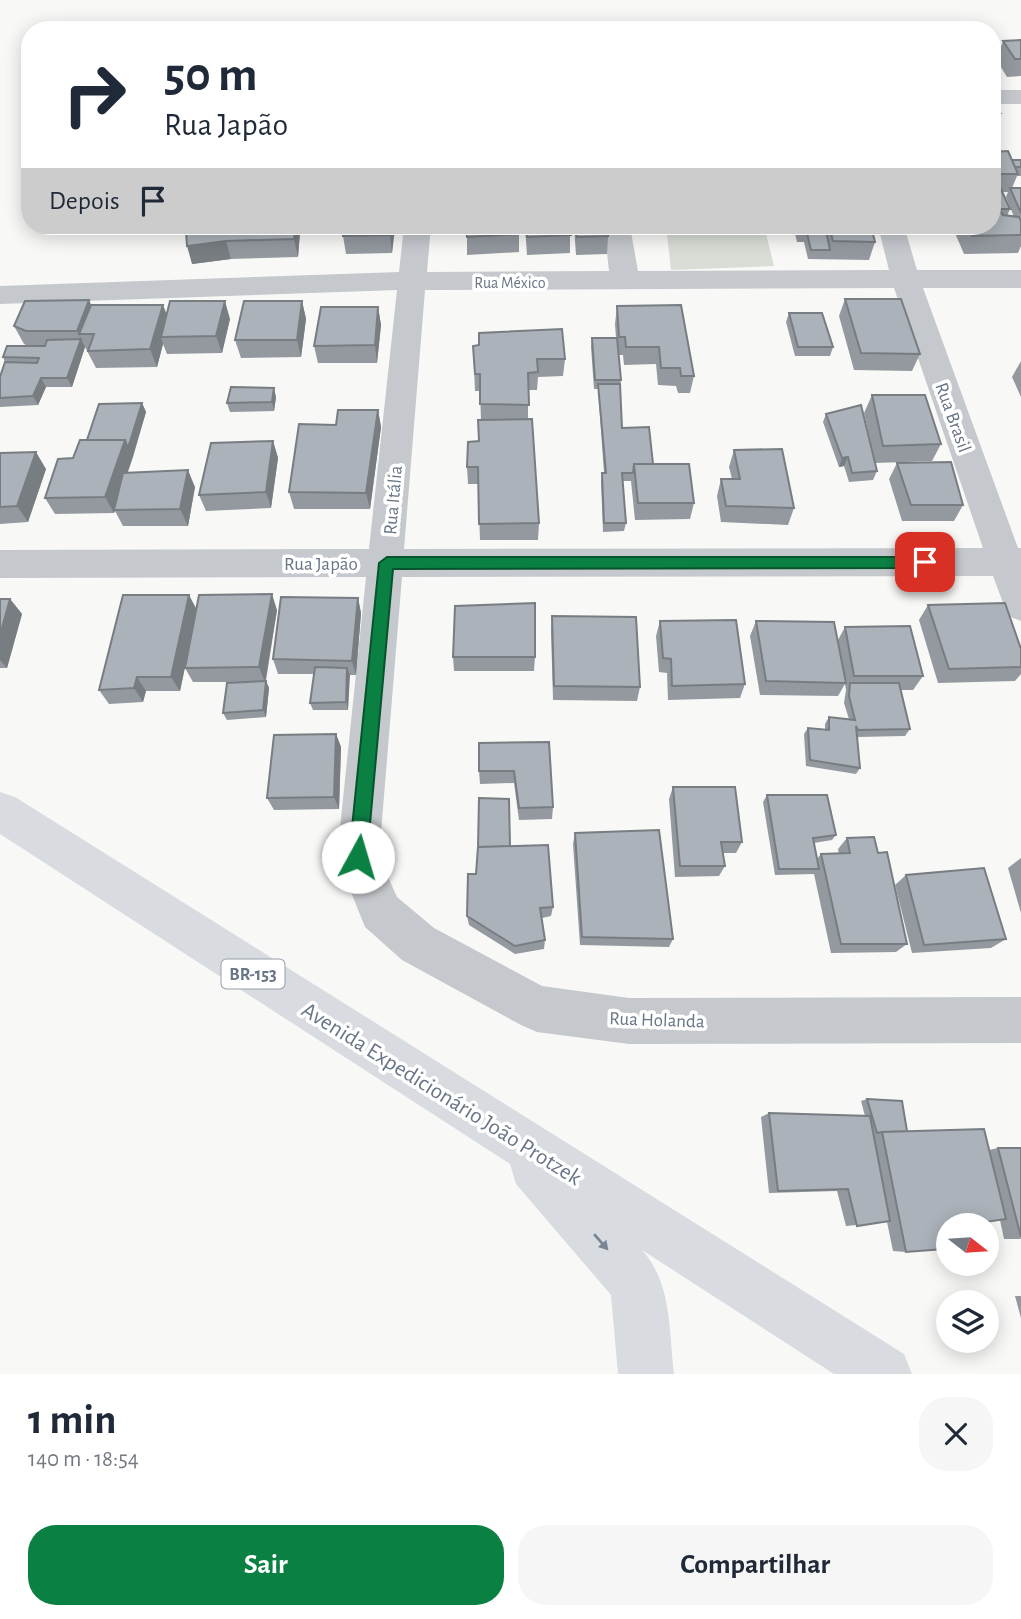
<!DOCTYPE html>
<html lang="pt">
<meta charset="utf-8">
<style>
:root{--surface:#fff;--page:#f6f6f7;--text:#1f2937;--muted:#747a83;--accent:#0b8043}
body{margin:0;font-family:"Alegreya Sans",sans-serif;background:var(--page);color:var(--text);height:100vh;display:flex;flex-direction:column;font-size:26px;white-space:nowrap}
*{box-sizing:border-box;margin:0}
p{font-size:23px;color:var(--muted)}
.icon{flex:none;width:38px;height:38px;fill:none;stroke:currentColor;stroke-width:2;stroke-linecap:round;stroke-linejoin:round}
.map{position:relative;height:1374px;overflow:hidden}
.panel{display:flex;flex-direction:column;background:var(--surface);flex:1}
.panel>*{flex:none}
.guide{position:absolute;left:21px;top:21px;width:980px;height:214px;border-radius:28px;box-shadow:0 4px 18px #0003;background:#fff;color:var(--text);overflow:hidden}
.needle{width:46px;rotate:107deg}
.fabs{position:absolute;left:936px;top:1213px;display:grid;gap:14px}
.fabs a{display:grid;place-items:center;width:63px;height:63px;border-radius:50%;background:var(--surface);box-shadow:0 4px 18px #0003;font-size:35px}
.pin{position:absolute;display:grid;place-items:center;width:60px;height:60px;color:#fff;margin:-30px;border-radius:14px;box-shadow:0 4px 10px #0006}
.me{position:absolute;width:77px;margin:-38px;rotate:6deg;stroke-linejoin:round;filter:drop-shadow(0 0 5px #0008)}
.turn{display:flex;align-items:center;gap:24px;height:147px;padding:0 28px;font-size:32px}
.turn .icon{width:91px;height:91px;stroke-width:2.5}
.turn b{display:block;font-size:49px;line-height:60px}
.then{display:flex;align-items:center;height:66px;padding:0 28px;background:#0003;gap:14px;font-size:26px}
.round{display:grid;place-items:center;flex:none;width:74px;height:74px;border-radius:28px;background:var(--page)}
.headline{display:flex;align-items:center;justify-content:space-between;height:119px;padding:0 28px}
h1{font-size:42px;font-weight:600;line-height:52px}
.primary-button{display:flex;gap:14px;margin-top:auto;padding:14px 28px}
.primary-button a{flex:1;height:80px;border-radius:28px;background:var(--accent);color:#fff;font-size:28px;font-weight:600;line-height:80px;text-align:center}
.primary-button a+a{background:var(--page);color:var(--text)}
.map>svg:first-child{display:block}
.green{fill:#d8ded5}
.lines{fill:none;stroke-linecap:round;stroke-linejoin:round}
.minor{fill:#c5c8cc;fill-rule:evenodd}
.highway{fill:#d8dbdf;fill-rule:evenodd}
.wall{fill:#93999f;fill-rule:evenodd}
.shaded-wall{fill:#787d82}
.building{fill:#abb2b9;stroke:#787d82;stroke-width:2}
.oneway{fill:#798594}
.route{fill:#0b8043;stroke:#07532c;stroke-width:2}
.labels{text-anchor:middle;stroke-width:7;stroke-linejoin:round;paint-order:stroke}
.far-street-label{font-size:16px;fill:#687687;stroke:#fff}
.shield{fill:#fff;stroke:#959fab;stroke-width:2}
.shield-label{font-size:18px;font-weight:bold;fill:#687687}
.street-label{font-size:19px;fill:#687687;stroke:#fff}
.near-street-label{font-size:23px;fill:#687687;stroke:#fff}
</style>
<div class="map">
<svg width="1021" height="1374" viewBox="0 0 1021 1374">
<rect width="100%" height="100%" fill="#f8f9f6"/>
<!-- green -->
<path class="green" d="M666,226H764L774,266L671,270Z"/>
<g class="lines">
<!-- minor -->
<path class="minor" d="M992,90H1021V104H992Z
M404,226H431L427,272L609,271L604,226H630L638,271L889,270L878,226H904L917,270H1021V288H923L1018,548H1021V621L1008,616L993,576L402,577L379,857L397,897L434,928L542,986L629,998L1021,997V1043L629,1044L537,1032L521,1025L402,960L365,927L337,857L366,577L0,578V550L369,549L397,290L0,304V286L399,272ZM894,288L983,548L404,549L425,290Z"/>
<!-- highway -->
<path class="highway" d="M0,792L15,797L904,1354L912,1374H834L642,1250C672,1283 669,1331 674,1374H618L611,1295L516,1184L510,1164L0,834Z"/>
</g>
<!-- wall -->
<path class="wall" d="M1021,40V76L1007,77L996,59L1003,41Z
M992,107L1000,113L996,123H992Z
M992,152L1012,160H1021V176H1017L1012,188H1021V246L1018,253L964,254L952,226H992ZM1002,192H1008L1006,197L1014,217L1007,216L1010,209Z
M207,226H299L300,232L298,257L231,259L192,264Z
M344,226H394L392,253L346,254L343,236Z
M467,226H519V252L467,255Z
M525,226H570V253L527,255Z
M574,226H607L608,236L607,254L576,255Z
M795,226H871L875,242L869,260L808,259L804,242H797L794,230Z
M845,299L920,354L912,371L854,370L839,316Z
M89,300L91,306L163,305L167,315L230,319L222,353L167,354L163,344L157,367L96,368L85,347L72,387H46L38,405L0,407V377L5,362L3,357L28,346L24,344L14,326Z
M302,301L306,319L301,357L241,358L235,340Z
M617,306L694,376L690,393H678L676,386L658,385L656,364L624,365L623,355H619L621,380L620,388L622,428L653,464L694,503L690,519L635,520L631,481H623L626,523L624,531L603,532L601,481L602,473H604L598,389H594L591,347L592,338H616L615,324Z
M378,307L381,325L377,363H318L314,346Z
M789,313L833,347L830,356H795L786,322Z
M473,346L565,359L563,376L538,377L537,390H528V419L539,523L538,540H480L478,484H468L467,467L479,441L481,420L480,391H475Z
M1021,361V397L1012,377Z
M872,395L941,444L932,461L875,463L877,471L873,480L849,482L844,466L839,467L823,422L826,414L874,457L864,413Z
M276,397L274,411L230,412L227,403Z
M142,403L146,412L127,473L195,487L188,526H123L115,511L114,513L55,514L45,498L87,440Z
M378,410L381,427L370,509H294L289,492L336,425Z
M273,441L278,458L271,508L206,511L199,495Z
M734,450L794,508L788,525L721,522L717,496L721,479H732L729,467Z
M0,453L46,469L28,522L0,524Z
M897,463L963,505L954,521H902L889,479Z
M358,598L361,613L356,675H349L348,710H313L310,703L314,674H278L273,659Z
M0,599H10L22,614L7,668H0Z
M928,605L1021,649V674L1015,681L938,683L919,620Z
M196,609L277,610L266,681L269,688L266,717L227,720L223,713L250,682H193L185,668L190,643L180,691H146L143,702L109,704L99,690Z
M552,616L640,687L637,701L553,700L551,631Z
M660,621L745,684L740,698L668,700L667,673L659,672L656,636Z
M756,621L838,640L845,627L923,676L913,690H901L910,729L905,736L857,737L860,768L856,774L806,766L804,734L808,728L825,730V724L829,717L849,719L844,703L846,690L845,684L838,696L760,695L750,636Z
M453,657H535L534,671H454Z
M336,734L341,747L339,809L274,810L267,798Z
M549,742L553,807L552,819L519,820L514,783L480,784L479,771Z
M673,787L742,842L736,853H723L725,866L719,876L675,877L669,799Z
M767,795L836,835L832,840L814,843L817,859L821,854H839L838,849L847,838L878,853L907,944L896,952L831,953L814,874L775,875L763,802Z
M575,833L673,939L669,947L580,945L573,844Z
M510,846L553,907L551,916L542,918L545,940L544,949L515,954L469,925L467,916L476,874Z
M1021,858V913L1008,868Z
M906,875L1006,939L991,948L912,953L895,885Z
M867,1099L907,1131L989,1150L998,1148L1021,1239H1004L1000,1220L942,1228L906,1252L893,1251L887,1222L846,1226L837,1191L769,1193L761,1117L769,1113L865,1116L861,1101Z
M1015,1296H1021V1318Z"/>
<!-- shaded-wall -->
<path class="shaded-wall" d="M295,226H299L300,232L298,257L294,239Z
M391,226H394L395,229L392,253L390,235Z
M226,241L231,259L192,264L187,246Z
M89,300L97,318L79,334L85,347L72,387L67,378L81,339L77,331Z
M225,301L230,319L222,353L216,336Z
M302,301L306,319L301,357L297,340Z
M163,305L169,322L161,337L163,344L157,367L150,349Z
M378,307L381,325L377,363L375,345Z
M41,378L46,387L38,405L33,396Z
M274,388L276,397L274,411L272,402Z
M142,403L146,412L133,457L114,513L105,497L125,440Z
M378,410L381,427L370,509L366,493Z
M273,441L278,458L271,508L266,492Z
M36,452L46,469L28,522L17,506Z
M848,457L844,466L839,467L842,458Z
M188,470L195,487L188,526L180,509Z
M272,594L277,610L265,682L259,667Z
M189,595L197,610L180,691L171,677Z
M358,598L361,613L356,675L352,661Z
M10,599L22,614L7,668L0,660V635Z
M347,668L350,675L348,710L346,702Z
M137,677L146,691L143,702L134,688Z
M266,681L269,688L266,717L263,710Z
M336,734L341,747L339,809L334,797Z"/>
<!-- building -->
<path class="building" d="M1021,40V59H1015L1003,41Z
M992,107L1000,113L992,114Z
M1008,151L1018,174H994L1010,209H999L1003,215L1019,217L1021,221V235L972,236L967,226H992V152Z
M1012,160H1021V167H1015Z
M1010,188H1021V213Z
M207,226H295L294,239L226,241L187,246L186,230Z
M344,226H391L390,235L343,236Z
M467,226H519V234L467,237Z
M526,226H570L571,235L527,237Z
M576,226H607L608,236L577,237Z
M798,226H825L830,250H811L807,233H800Z
M829,226H871L875,242L833,241Z
M845,299H901L920,354L861,353Z
M89,300L77,331H26L14,326L25,301Z
M170,301H225L216,336L161,337Z
M244,301H302L297,340H235Z
M91,305H163L150,349L88,351L94,334H79Z
M681,305L694,376H681L680,368H661L659,347H626L625,337H619L617,306Z
M321,307H378L375,345L314,346Z
M789,313H822L833,347H798Z
M562,329L565,359H537L538,372L528,373L529,405L480,404V374H475L473,346L479,345V333Z
M592,338H617L621,380H595Z
M81,339L67,378H41L33,396L0,398V377L5,362L37,363L39,358L3,357L7,346H45L47,340Z
M598,384H620L622,428L649,427L653,464H634L633,473H622L626,523H604L602,473H606Z
M231,387L274,388L272,402L227,403Z
M872,395H925L941,444L883,446Z
M142,403L128,448L125,440H87L99,404Z
M861,405L877,471L852,473L848,457L842,458L826,414Z
M338,410H378L366,493L289,492L299,424L336,425Z
M532,419L539,523L479,524L478,467H467L468,442L479,441L478,420Z
M80,440H125L105,497L45,498L58,459L73,458Z
M273,441L266,492L199,495L211,443Z
M782,449L794,508L726,506L721,479H740L734,450Z
M36,452L17,506L0,507V453Z
M951,462L963,505H911L897,463Z
M634,464H689L694,503H638Z
M188,470L180,509L114,510L123,473Z
M272,594L259,667L185,668L199,595Z
M123,595H189L171,677H137L134,688L99,690Z
M281,597L358,598L352,661L273,659Z
M0,599H10L0,635Z
M535,603V657H453L455,606Z
M1005,603L1021,649V667L949,669L928,605Z
M552,616L636,617L640,687L554,686Z
M736,620L745,684L672,686L671,659L663,658L660,621Z
M756,621L834,622L846,683L766,681Z
M910,626L923,676H854L845,627Z
M315,667L347,668L346,702L310,703Z
M266,681L263,710L223,713L227,683Z
M850,683H899L910,729L858,730L856,726L860,768L810,760L808,728L829,730V717L855,720L849,696Z
M336,734L334,797L267,798L274,735Z
M549,742L553,807L519,808L514,771H479V743Z
M673,787H735L742,842H721L725,866H680Z
M767,795H827L836,835L813,838L819,869H779Z
M479,798L509,799L510,846L478,847Z
M659,830L673,939L582,937L575,833Z
M874,837L878,853L887,852L907,944H841L821,854L850,853L847,838Z
M548,845L553,907L540,908L545,940L515,946L467,916L468,874H476L478,847Z
M984,868L1006,939L924,945L906,875Z
M867,1099L902,1101L907,1131L882,1132L877,1133Z
M769,1113L870,1116L890,1221L857,1226L848,1189L778,1191Z
M984,1129L1006,1219L965,1225H948V1227L942,1228L944,1249L906,1252L882,1132Z
M998,1148H1021V1237Z"/>
<!-- one-way arrows -->
<defs><path id="oneway-solid" d="M-6-.8H1V-3.2L6.5 0L1 3.2V.8H-6Z" transform="scale(1.75)"/></defs>
<use class="oneway" href="#oneway-solid" transform="translate(601 1242) rotate(49)"/>
<!-- route -->
<path class="route" d="M387,557H925L932,562L925,568L393,569L367,857L364,863L358,865L352,863L349,857L379,563Z"/>
<g class="labels">
<!-- far-street labels -->
<g class="far-street-label">
<text x="510" y="288">Rua México</text>
</g>
<!-- shield labels -->
<rect class="shield" x="221.5" y="959.5" width="63" height="29" rx="5"/>
<g class="shield-label">
<text x="253" y="980">BR-153</text>
</g>
<!-- street labels -->
<g class="street-label">
<text transform="translate(954 417) rotate(70)" y="7">Rua Brasil</text>
<text transform="translate(392 500) rotate(-85)" y="7">Rua Itália</text>
<text x="321" y="570">Rua Japão</text>
<text transform="translate(657 1019) rotate(2)" y="7">Rua Holanda</text>
</g>
<!-- near-street labels -->
<g class="near-street-label">
<text transform="translate(442 1093) rotate(32)" y="8">Avenida Expedicionário João Protzek</text>
</g>
</g>
</svg>
<div class="fabs">
<a><svg class="needle" viewBox="-14 -14 28 28"><path d="M0-13l5 13h-10z" fill="#e53935"/><path d="M0 13l5-13h-10z" fill="#747a83"/></svg></a>
<a><svg class="icon" aria-label="layers" viewBox="0 0 24 24"><path d="M12 4l9 5-9 5-9-5zM3 14l9 5 9-5"/></svg></a>
</div>
<div class="pin" style="left:925px;top:562px;background:#d93025"><svg class="icon" aria-label="arrive" viewBox="0 0 24 24"><path d="M6 21V4h12l-3 4 3 4H6"/></svg></div>
<svg class="me" style="left:358px;top:857px" viewBox="-20 -20 40 40"><circle r="19" fill="#fff"/><path d="M0-13L10 11 0 6-10 11z" fill="#0b8043"/></svg>
<div class="guide">
<div class="turn"><svg class="icon" aria-label="right" viewBox="0 0 24 24"><path d="M7 20v-9h11M14 6l5 5-5 5"/></svg><div><b>50 m</b>Rua Japão</div></div>
<div class="then">Depois<svg class="icon" aria-label="arrive" viewBox="0 0 24 24"><path d="M6 21V4h12l-3 4 3 4H6"/></svg></div>
</div>
</div>
<section class="panel">
<div class="headline"><div><h1>1 min</h1><p>140 m · 18:54</p></div><a class="round"><svg class="icon" aria-label="close" viewBox="0 0 24 24"><path d="M6 6l12 12M18 6L6 18"/></svg></a></div>
<div class="primary-button"><a>Sair</a><a>Compartilhar</a></div>
</section>
